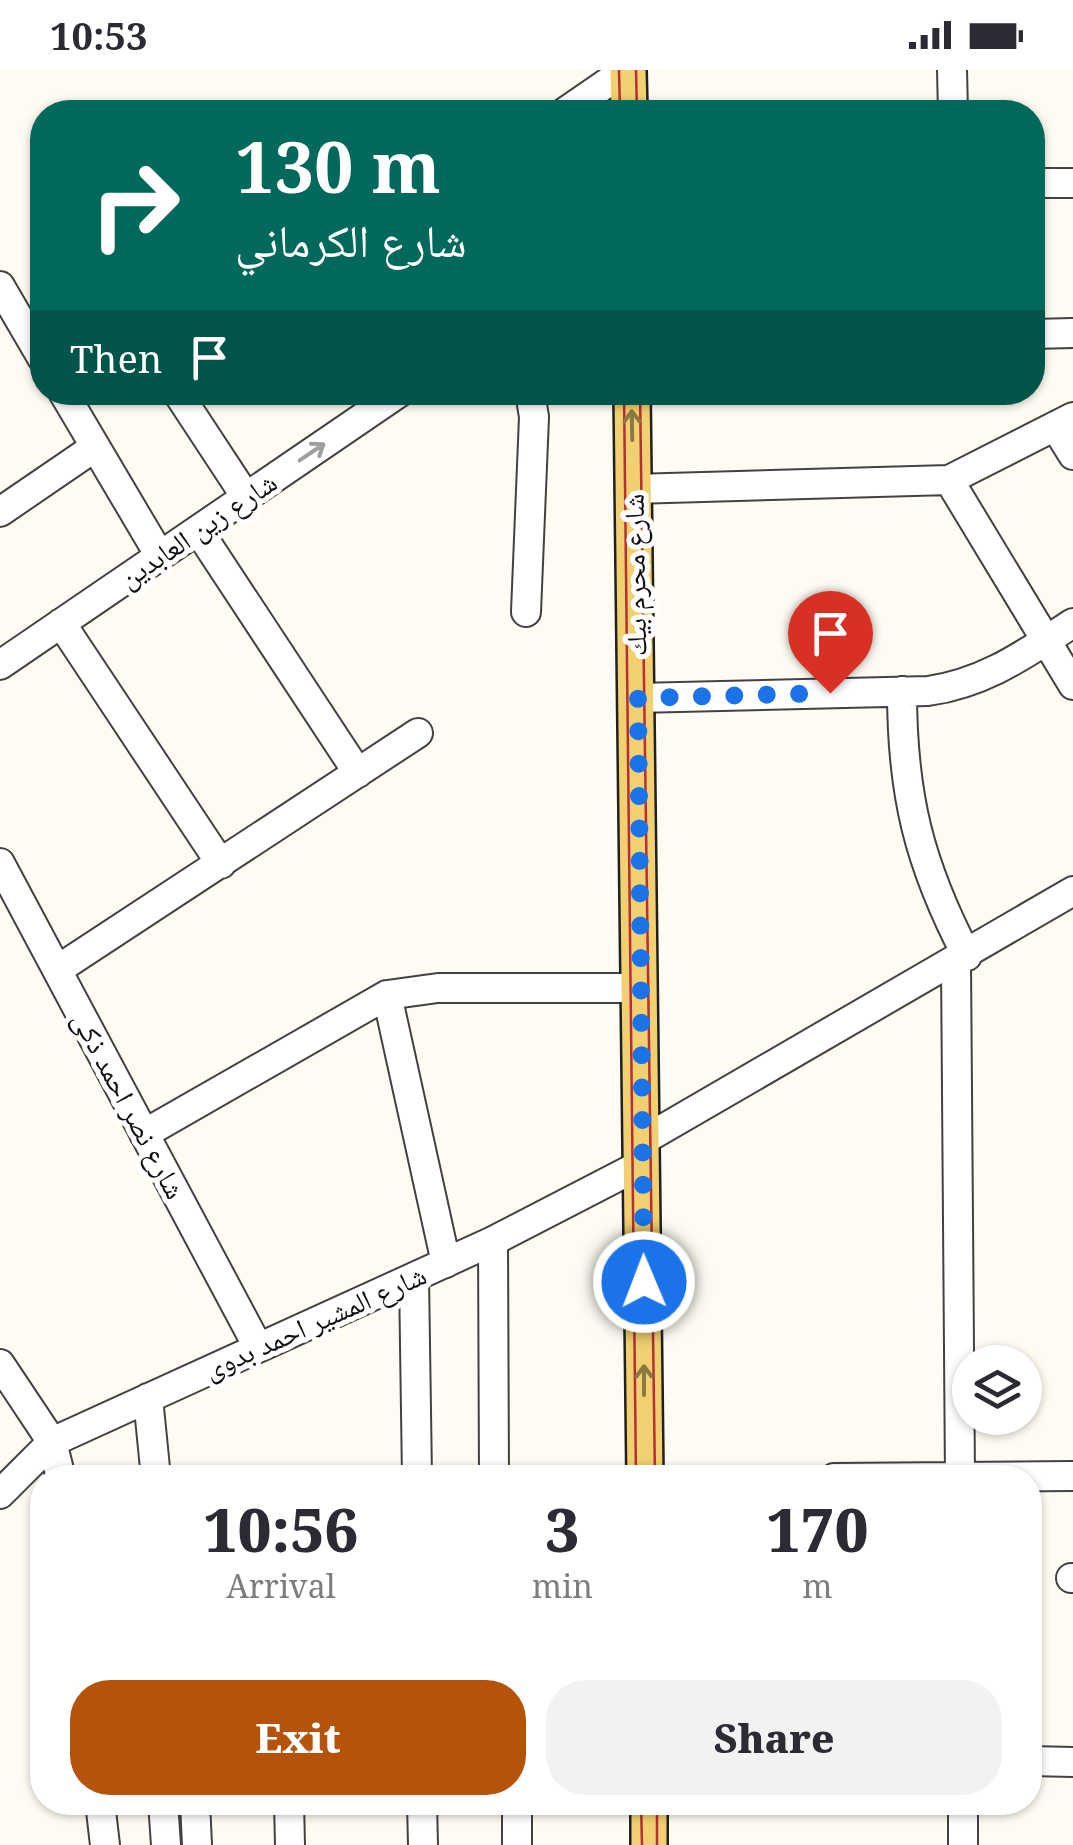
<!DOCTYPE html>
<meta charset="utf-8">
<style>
:root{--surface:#fff;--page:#f2f2f3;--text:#2b2b33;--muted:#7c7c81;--accent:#b45309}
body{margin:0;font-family:"Noto Serif","Noto Naskh Arabic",serif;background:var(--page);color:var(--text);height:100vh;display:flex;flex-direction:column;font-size:38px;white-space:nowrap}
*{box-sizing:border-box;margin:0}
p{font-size:32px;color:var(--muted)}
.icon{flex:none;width:55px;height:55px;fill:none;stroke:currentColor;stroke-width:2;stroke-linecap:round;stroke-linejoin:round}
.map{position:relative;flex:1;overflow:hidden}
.side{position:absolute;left:30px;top:1395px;width:1012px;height:350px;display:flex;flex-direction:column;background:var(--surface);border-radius:40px;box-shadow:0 2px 8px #0004}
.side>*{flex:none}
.guide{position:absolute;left:30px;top:30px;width:1015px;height:305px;border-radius:40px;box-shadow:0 2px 8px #0004;background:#00695c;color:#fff;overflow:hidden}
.fabs{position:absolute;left:952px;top:1275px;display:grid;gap:20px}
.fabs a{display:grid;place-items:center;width:90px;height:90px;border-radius:50%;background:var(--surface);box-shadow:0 2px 8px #0004;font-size:50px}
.pin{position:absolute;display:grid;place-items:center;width:85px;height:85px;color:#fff;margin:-102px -42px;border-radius:50% 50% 50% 0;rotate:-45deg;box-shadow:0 0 10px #0007}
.pin .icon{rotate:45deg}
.me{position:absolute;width:110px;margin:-55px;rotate:359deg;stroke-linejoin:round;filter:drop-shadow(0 0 8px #0008)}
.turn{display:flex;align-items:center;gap:35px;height:210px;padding:0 40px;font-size:45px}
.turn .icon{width:130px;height:130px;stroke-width:2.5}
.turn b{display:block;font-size:70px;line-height:85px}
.then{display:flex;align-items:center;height:95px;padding:0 40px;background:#0003;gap:20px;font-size:38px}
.eta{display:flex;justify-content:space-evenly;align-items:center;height:170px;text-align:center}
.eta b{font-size:60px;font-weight:800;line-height:70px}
.action{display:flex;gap:20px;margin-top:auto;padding:20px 40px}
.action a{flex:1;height:115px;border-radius:40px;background:var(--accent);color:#fff;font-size:40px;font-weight:800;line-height:115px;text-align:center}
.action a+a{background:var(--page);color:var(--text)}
.status{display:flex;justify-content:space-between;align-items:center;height:70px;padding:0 50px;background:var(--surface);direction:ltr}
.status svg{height:28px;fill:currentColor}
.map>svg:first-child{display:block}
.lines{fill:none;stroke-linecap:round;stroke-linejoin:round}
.minor-casing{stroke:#424242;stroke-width:32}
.major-casing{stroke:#202020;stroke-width:40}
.minor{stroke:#fff;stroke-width:28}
.major{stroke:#f0d070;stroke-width:35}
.tram{stroke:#b72f36;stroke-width:2.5}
.oneway{stroke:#8b7944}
.oneway2{stroke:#9f9f9f}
.route{stroke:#1a73e8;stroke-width:18;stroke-dasharray:0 32.4}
.labels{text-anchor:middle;stroke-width:10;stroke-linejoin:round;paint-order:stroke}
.street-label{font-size:28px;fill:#0f0f0f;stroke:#fff}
</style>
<div class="status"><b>10:53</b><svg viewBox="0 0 49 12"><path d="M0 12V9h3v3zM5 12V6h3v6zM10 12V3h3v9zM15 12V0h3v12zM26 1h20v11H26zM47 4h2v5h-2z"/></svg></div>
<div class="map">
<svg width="1073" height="1775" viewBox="0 0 1073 1775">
<rect width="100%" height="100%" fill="#fefcf2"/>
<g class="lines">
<!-- minor casing -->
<g class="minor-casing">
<path id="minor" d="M952,0L953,42
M565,42L626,0
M1032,113H1073
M0,216L42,288
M1032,264L1073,263
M63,322L160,486
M177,322L246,427
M1055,356L1073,385
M949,410L1073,615
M633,419L949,410L1073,347
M0,442L95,377
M198,460L358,703
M526,542L534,347L530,322
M61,553L221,794
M0,595L400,322
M902,621C902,725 919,794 967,886
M637,628L928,621C985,613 1025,584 1073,553
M0,793L258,1277
M956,893L960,1408
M57,900L418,663
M387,925L446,1193
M144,1064L387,925L438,918H642
M642,1071L1073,821
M493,1171L494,1408
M414,1207L417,1408
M0,1294L52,1372L61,1408
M148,1328L156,1408
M834,1408L1073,1406
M0,1424L52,1372L493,1171L642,1094
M1071,1508H1073
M1030,1691L1073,1692
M100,1732L105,1775
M163,1732L166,1775
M195,1732L197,1775
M289,1732L290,1775
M422,1732L423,1775
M963,1732V1775
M517,1775V1732"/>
</g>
<!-- major casing -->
<g class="major-casing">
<path id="major" d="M628,0L629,42
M632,322L645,1408
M649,1732V1775"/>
</g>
<!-- minor -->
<use href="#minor" class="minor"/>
<!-- major -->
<use href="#major" class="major"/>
<!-- tram -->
<path class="tram" d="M619,0L620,42
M636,0L637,42
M624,322L636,1408
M640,322L655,1408
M641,1732L642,1775
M657,1732V1775"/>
</g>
<!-- one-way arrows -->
<defs><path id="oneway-shaft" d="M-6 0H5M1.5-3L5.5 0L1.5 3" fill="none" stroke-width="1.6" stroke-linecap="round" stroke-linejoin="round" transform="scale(2.5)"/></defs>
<g class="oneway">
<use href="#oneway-shaft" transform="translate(632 355) rotate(-91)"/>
<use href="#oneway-shaft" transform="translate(644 1310) rotate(-90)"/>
</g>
<use class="oneway2" href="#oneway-shaft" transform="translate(312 382) rotate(-34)"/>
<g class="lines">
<!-- route -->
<path class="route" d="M644,1212L638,628L830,623"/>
</g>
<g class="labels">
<!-- street labels -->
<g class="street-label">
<text transform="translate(198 460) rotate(-34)" y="10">شارع زين العابدين</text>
<text transform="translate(635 505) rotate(-91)" y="10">شارع محرم بيك</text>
<text transform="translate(129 1035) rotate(62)" y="10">شارع نصر احمد ذكى</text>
<text transform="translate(315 1252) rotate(-24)" y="10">شارع المشير احمد بدوى</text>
</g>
</g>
</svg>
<div class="fabs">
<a><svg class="icon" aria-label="layers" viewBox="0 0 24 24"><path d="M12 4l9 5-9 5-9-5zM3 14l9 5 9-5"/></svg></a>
</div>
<div class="pin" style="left:830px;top:623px;background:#d93025"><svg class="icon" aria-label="arrive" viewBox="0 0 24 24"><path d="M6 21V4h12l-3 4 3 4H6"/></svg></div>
<svg class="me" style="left:644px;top:1212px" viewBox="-20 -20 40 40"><circle r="17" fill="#1a73e8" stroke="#fff" stroke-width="3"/><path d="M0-11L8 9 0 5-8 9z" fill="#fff"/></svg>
<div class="guide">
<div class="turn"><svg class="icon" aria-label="right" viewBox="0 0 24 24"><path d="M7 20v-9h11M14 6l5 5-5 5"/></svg><div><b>130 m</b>شارع الكرماني</div></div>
<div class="then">Then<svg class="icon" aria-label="arrive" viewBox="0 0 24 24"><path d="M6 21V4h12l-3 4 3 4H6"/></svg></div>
</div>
<section class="side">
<div class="eta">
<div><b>10:56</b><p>Arrival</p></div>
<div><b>3</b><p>min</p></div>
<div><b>170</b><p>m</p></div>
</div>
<div class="action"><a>Exit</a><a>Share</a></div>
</section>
</div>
